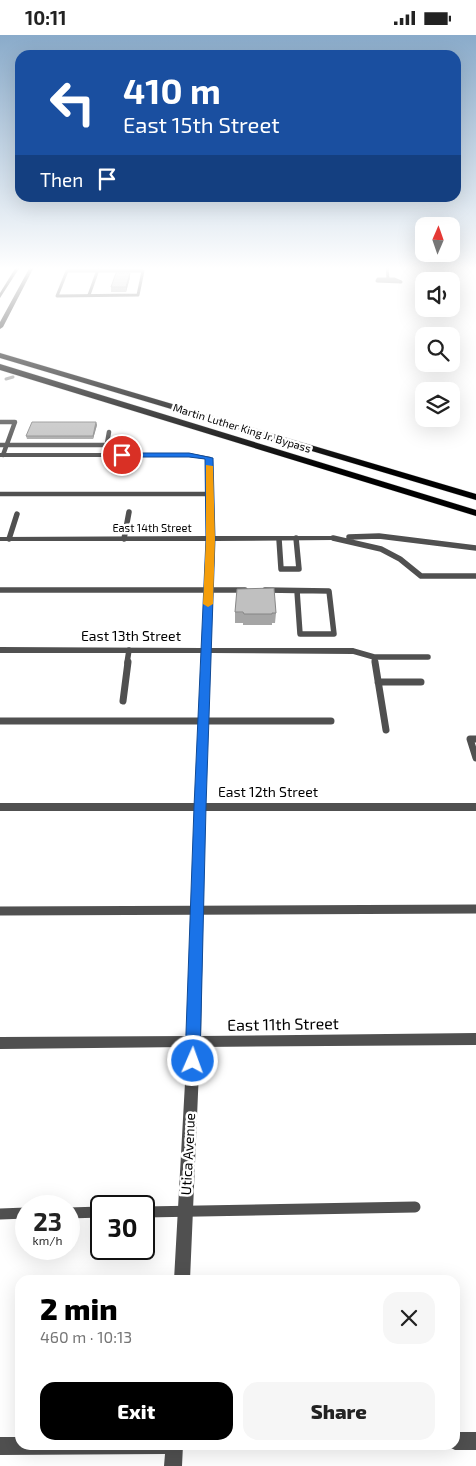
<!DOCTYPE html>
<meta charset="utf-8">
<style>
:root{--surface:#fff;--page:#f6f6f6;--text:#222;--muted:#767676;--accent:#000}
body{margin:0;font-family:"Exo 2",sans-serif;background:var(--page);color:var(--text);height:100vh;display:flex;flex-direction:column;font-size:19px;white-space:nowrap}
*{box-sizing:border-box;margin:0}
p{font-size:16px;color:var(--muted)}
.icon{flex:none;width:28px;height:28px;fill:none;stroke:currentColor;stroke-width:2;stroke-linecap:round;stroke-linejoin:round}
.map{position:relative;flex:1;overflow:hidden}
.details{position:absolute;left:15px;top:1240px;width:445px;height:175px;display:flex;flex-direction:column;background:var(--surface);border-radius:15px;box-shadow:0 5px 20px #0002}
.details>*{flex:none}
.top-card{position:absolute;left:15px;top:15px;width:446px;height:152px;border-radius:15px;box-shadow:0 5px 20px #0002;background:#1a4fa0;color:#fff;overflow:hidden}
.needle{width:32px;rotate:2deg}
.buttons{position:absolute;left:415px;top:182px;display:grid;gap:10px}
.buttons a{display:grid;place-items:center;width:45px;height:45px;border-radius:10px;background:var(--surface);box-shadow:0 5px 20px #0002;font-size:25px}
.speed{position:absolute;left:15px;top:1160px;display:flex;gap:10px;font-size:25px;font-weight:700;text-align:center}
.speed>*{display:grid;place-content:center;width:65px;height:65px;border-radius:50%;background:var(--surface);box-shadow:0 5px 20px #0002;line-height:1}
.speed small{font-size:12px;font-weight:400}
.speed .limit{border:2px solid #111;border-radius:8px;background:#fff;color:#111}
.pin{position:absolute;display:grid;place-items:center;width:42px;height:42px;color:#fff;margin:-21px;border:2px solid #fff;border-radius:50%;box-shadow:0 1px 5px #0007}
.me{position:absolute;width:55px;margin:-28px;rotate:2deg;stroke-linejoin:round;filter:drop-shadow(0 0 4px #0008)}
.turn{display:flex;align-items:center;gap:18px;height:105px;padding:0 25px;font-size:22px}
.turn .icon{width:65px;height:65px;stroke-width:2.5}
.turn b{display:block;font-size:35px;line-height:42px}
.then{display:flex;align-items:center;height:48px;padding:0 25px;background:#0003;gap:10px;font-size:19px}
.round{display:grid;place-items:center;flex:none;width:52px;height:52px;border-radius:15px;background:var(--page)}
.overview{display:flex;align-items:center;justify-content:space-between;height:85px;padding:0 25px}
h1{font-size:30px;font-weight:800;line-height:38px;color:var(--accent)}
.button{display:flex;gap:10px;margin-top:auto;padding:10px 25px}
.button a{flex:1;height:58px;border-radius:15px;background:var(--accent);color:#fff;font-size:20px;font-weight:800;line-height:58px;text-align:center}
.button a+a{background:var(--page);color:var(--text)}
.status{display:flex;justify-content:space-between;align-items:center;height:35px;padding:0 25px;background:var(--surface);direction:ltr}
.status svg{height:14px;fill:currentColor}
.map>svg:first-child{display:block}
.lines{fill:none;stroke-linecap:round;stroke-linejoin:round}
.stream{stroke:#9e9e9e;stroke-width:3}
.highway-casing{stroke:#dbdbdb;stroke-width:1}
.lane-far5{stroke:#505050;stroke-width:3}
.lane-far4{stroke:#505050;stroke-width:4.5}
.lane-far3{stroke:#505050;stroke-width:5.5}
.lane-far2{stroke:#505050;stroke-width:7}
.lane-far1{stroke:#505050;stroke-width:9}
.lane{stroke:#505050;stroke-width:11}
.street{fill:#505050;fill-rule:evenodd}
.secondary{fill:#1d1d1d;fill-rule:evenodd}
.highway{fill:#000;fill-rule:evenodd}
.wall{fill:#a5a5a5}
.shaded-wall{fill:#868686}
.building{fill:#c0c0c0;stroke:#868686}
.route{fill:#1a73e8;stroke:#114b97}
.slow{fill:#f59e0b}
.labels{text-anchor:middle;stroke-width:5;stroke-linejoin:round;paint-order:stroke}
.far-street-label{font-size:11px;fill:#000;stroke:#fff}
.street-label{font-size:14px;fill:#000;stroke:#fff}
.near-street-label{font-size:16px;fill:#000;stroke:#fff}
</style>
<div class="status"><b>10:11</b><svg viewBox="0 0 49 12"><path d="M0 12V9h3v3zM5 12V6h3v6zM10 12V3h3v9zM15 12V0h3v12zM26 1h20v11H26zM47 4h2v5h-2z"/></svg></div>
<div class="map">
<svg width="476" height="1431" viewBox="0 0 476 1431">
<rect width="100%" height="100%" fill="#fff"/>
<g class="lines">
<!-- stream -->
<path class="stream" d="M6,344L13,342"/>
<!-- highway casing -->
<g class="highway-casing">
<path id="highway" d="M0,318L476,459V465L0,323Z
M0,329L476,475V481L0,335Z"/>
</g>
<!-- lane-far5 -->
<path class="lane-far5" d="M387,232L388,244
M67,236H143L138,260L57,261Z
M378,244H394L401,247L377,246Z
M89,260L99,232"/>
<!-- lane-far4 -->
<path class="lane-far4" d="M0,387H15L3,420
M0,410H107
M105,420L109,397
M0,459H210"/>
<!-- lane-far3 -->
<path class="lane-far3" d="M349,502L379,501L476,513
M333,503L381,514L400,524L421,541H476
M9,504L17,479
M124,504L129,477
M279,504L281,534H299L296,503
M0,555H245
M265,555L329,556L334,599H300L297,556
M353,616L374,622H428
M374,622L375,628
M127,628L129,615"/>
<!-- lane-far2 -->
<path class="lane-far2" d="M375,627L386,695
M378,647H421
M123,666L128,627
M0,686H331
M476,704H470L476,723"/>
<!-- lane-far1 -->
<path class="lane-far1" d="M0,876L476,874"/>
<!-- lane -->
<path class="lane" d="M144,1177L415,1172
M69,1178L101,1177
M0,1179L26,1178"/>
<!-- street -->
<path class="street" d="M0,418H189L211,422L215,501H333L337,503L333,505L215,506L211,613H353L357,616L353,619L211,618L205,768H476V776H205L201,1001L476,998V1010L200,1012L190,1245H174L187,1012L0,1014V1002L188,1001L195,776H0V768H195L202,618H0V612L202,613L207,506H0V502L207,501L206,424L189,422H0Z
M455,1397H476V1415H455L449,1412L448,1410H455Z
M0,1402H20V1410H183L182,1431H164L165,1419L0,1420Z"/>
<!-- secondary -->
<path class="secondary" d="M16,232H20L0,263V258Z
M30,232H34L3,292L0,294V287Z"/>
<!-- highway -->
<use href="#highway" class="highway"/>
</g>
<!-- wall -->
<path class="wall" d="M130,242L126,257H111V252Z
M96,387L97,390L93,404H27L26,401Z
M235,577L276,578L275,588H272V590H243V588H235Z"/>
<!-- shaded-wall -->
<path class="shaded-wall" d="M130,238V242L126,257V252Z
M96,387L97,390L93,404V401Z"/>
<!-- building -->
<path class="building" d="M116,238H130L126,252H111Z
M32,387H96L93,401H26Z
M274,553L276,578H272V579H244L243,577H235L237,554Z"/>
<!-- sky -->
<linearGradient id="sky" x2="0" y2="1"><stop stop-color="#8aabca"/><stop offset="0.54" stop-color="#fff"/><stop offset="1" stop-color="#fff" stop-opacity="0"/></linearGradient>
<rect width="476" height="432" fill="url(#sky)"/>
<!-- route -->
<path class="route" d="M119,418H189L213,423L215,504L206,772L200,1026L198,1031L193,1032L187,1031L185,1026L194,772L206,504L205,424L189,422H122L118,420Z"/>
<!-- slow -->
<path class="slow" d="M206,430L213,431L215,504L213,569L208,572L203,569L206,504Z"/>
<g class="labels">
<!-- far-street labels -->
<g class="far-street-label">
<text transform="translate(242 393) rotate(17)" y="4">Martin Luther King Jr. Bypass</text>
<text x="152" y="497">East 14th Street</text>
</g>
<!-- street labels -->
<g class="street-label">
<text x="131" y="606">East 13th Street</text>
<text x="268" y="762">East 12th Street</text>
<text transform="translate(188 1119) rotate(-87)" y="5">Utica Avenue</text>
</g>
<!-- near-street labels -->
<g class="near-street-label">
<text transform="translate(283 989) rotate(-1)" y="6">East 11th Street</text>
</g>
</g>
</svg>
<div class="buttons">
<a><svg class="needle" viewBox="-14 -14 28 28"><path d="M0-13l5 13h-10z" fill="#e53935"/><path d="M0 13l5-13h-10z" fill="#767676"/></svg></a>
<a><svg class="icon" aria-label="sound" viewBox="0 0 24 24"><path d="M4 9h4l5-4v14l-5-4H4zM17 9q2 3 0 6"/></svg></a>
<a><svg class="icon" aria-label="search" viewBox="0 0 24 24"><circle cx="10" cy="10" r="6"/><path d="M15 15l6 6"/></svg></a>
<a><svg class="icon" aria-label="layers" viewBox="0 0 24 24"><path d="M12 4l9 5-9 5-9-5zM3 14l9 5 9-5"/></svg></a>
</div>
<div class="speed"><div>23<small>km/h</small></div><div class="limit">30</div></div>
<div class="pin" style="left:122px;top:420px;background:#d93025"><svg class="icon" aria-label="arrive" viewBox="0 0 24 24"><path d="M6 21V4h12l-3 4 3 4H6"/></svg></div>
<svg class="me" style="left:193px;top:1026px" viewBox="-20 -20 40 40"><circle r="17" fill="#1a73e8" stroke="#fff" stroke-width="3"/><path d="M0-11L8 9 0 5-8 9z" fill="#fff"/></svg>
<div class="top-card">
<div class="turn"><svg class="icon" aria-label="left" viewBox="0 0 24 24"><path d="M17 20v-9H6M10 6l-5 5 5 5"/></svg><div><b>410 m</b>East 15th Street</div></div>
<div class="then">Then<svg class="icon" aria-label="arrive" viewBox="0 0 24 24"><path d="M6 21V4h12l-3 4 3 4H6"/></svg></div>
</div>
<section class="details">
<div class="overview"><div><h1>2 min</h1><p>460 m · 10:13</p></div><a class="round"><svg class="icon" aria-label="close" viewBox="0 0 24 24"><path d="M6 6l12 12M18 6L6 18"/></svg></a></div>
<div class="button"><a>Exit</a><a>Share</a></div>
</section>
</div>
